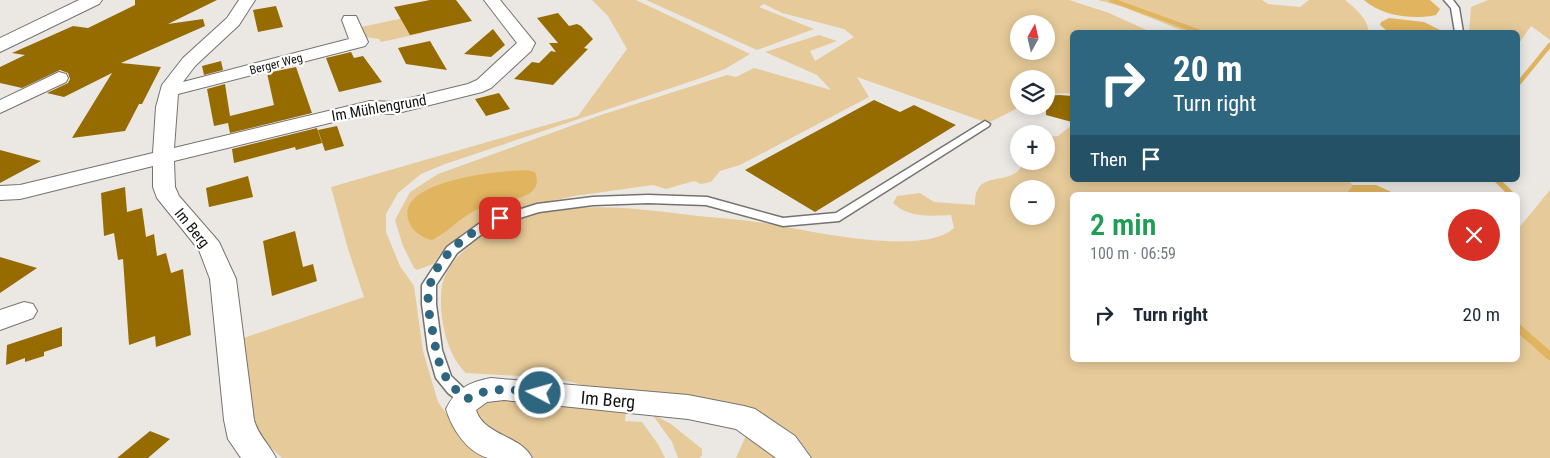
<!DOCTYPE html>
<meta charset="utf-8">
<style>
:root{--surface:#fff;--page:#f6f6f7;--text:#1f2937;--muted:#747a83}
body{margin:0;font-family:"Roboto Condensed",sans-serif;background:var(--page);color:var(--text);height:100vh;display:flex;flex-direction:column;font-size:19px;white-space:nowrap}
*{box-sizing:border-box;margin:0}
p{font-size:16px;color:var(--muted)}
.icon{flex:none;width:28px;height:28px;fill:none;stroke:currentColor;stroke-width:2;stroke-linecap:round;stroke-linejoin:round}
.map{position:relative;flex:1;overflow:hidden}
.sheet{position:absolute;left:1070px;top:192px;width:450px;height:170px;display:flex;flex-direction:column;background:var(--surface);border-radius:8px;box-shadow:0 2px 12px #0003}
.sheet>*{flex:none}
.banner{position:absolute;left:1070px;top:30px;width:450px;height:152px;border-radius:8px;box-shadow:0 2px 12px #0003;background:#2e6680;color:#fff;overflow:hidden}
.needle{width:32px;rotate:8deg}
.tools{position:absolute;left:1010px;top:15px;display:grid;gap:10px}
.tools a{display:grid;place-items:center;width:45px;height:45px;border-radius:50%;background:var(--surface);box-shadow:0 2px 12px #0003;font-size:25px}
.pin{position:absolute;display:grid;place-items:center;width:42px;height:42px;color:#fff;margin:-21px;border-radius:10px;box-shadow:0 2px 8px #0006}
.me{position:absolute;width:55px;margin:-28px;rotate:276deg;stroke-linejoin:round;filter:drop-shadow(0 0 4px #0008)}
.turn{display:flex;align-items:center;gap:18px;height:105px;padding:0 20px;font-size:22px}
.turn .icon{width:65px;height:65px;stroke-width:2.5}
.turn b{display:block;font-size:35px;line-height:42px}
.then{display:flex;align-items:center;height:48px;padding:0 20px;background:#0003;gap:10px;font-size:19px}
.round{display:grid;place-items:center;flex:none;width:52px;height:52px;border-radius:26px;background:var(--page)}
.summary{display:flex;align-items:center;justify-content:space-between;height:85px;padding:0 20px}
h1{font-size:30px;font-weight:600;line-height:38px;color:#1e9e55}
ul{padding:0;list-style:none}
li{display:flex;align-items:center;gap:15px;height:75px;padding:0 20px}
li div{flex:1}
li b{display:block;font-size:19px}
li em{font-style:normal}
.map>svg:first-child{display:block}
.green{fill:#e6ca99;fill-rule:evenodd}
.water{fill:#e1b45f}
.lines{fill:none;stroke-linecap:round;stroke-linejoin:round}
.stream-far2{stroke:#e1b45f;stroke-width:4.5}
.stream-far1{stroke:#e1b45f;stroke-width:5.5}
.stream{stroke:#e1b45f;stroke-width:8}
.building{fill:#966c00}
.service-casing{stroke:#76736f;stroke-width:3}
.minor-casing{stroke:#76736f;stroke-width:2}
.secondary-casing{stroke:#76736f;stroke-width:2}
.service{fill:#fff;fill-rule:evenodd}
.minor{fill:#fff;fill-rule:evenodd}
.secondary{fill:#fff;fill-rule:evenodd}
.route{stroke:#2e6680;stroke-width:9;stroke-dasharray:0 16.2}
.labels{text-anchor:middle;stroke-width:4.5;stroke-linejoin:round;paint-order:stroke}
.far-street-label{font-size:12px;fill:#151412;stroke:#fff}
.street-label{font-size:15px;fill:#151412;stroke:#fff}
.near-street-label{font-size:18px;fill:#151412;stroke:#fff}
</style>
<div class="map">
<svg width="1550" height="458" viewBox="0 0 1550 458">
<rect width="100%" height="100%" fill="#ebe8e4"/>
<!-- green -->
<path class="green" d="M592,0H636L750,54L725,69L698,79L445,164L421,174L398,193L386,214V232L400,266L414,286L423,351L438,402L460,433L498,458H282L263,440L217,347L364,297L348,249L331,187L578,116L627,49L608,16Z
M646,0H1069L1109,13L1151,32H1072V93L1046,94V79H1019V106H1022L988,123L857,77L869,97L740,165L720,171L711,182L701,184L694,181L666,189L653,185L574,196L506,211L491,216L463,233L440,254L433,264L417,270L414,268L403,246L395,220L410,192L438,174L601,115L727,75L736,77L754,68L831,90L817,75L765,52L819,35L837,41L810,51L815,61L854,37L844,29L782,13L764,4L759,7L814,29L757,50ZM1019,24H1046V51H1019Z
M1098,0H1262L1268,4L1300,7L1309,0H1345C1356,9 1367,18 1369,32H1186L1123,7Z
M1488,0H1550V40L1531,26L1518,45V32H1469L1471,7Z
M413,16L423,33L381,42L379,39L366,37L361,27Z
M1072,125V180H1347L1353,185L1345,195H1072V360H1518V229L1550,190V458H806L788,439L556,378L466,373C447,355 440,321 441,296C441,272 457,255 475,241C537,194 627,207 698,216C722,218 746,220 770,224C810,231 923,257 954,228L951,215C931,216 908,218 893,203L897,196L920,193L934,202L975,205C975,200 975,193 978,189C986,173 1017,185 1024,161H1046V137L1058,136ZM1019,189H1046V216H1019Z
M491,398L626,409L625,421L642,422L658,444L665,458H534L498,438L475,416L479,405Z
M652,414L671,424L702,449V456L699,458H678L672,442Z
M748,431L786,458H736Z"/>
<!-- water -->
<path class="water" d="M1364,0H1430L1440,9L1436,15C1414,20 1381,16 1364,0Z
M1389,18L1424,22L1444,32H1388L1380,25L1381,22Z
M526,170L535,172C538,181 538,187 530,193C519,201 489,202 474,211C459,219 448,232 432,240C424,239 412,231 409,222C393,180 501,171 526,170Z
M1353,185H1376L1398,195H1345Z"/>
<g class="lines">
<!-- stream-far2 -->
<path class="stream-far2" d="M1111,0L1200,32
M1518,84L1550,45"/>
<!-- stream-far1 -->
<path class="stream-far1" d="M1497,180L1512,195"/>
<!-- stream -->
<path class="stream" d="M1518,328L1550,356"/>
</g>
<!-- building -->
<path class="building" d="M135,0H217L168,24L203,19L205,26L121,63L161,67L142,104H139L125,131L72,138L112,73L64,97L47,93L68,83L70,79L68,73L60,70L22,88L0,83V67L25,55L12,53L73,26L88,28L135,5Z
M430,0H456L472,21L410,35L394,7Z
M276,6L283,27L258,32L253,10Z
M558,13L569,26L577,24L581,26L593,39L584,48L588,49L553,85L514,79L532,62L539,63L551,51L556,52L549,43H558L537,18Z
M493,29L505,45L491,57L464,54Z
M430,41L447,70L406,64L398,48Z
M351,52L354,58L363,56L382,82L339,92L326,58Z
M221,61L223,70L204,75L202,66Z
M296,67L312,113L230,133L228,123L214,126L207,89L225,84L230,116L274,105L267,73Z
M499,93L510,109L486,116L475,99Z
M1059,95L1072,96V122L1046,115V96Z
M874,100L900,112L914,105L956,125L815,212L745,170Z
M337,126L344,146L325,151L318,130Z
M317,128L322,143L296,150L295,147L234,163L232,149Z
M0,150L41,161L0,183Z
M248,176L253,197L209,207L206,188Z
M125,187L127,212L142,208L146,237L154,234L157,256L166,253L171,273L183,269L191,335L156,347L155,336L129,345L123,259L118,260L114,233L104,236L101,193Z
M295,231L303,267L313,264L317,281L272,296L263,241Z
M0,257L37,268L0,293Z
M62,327V346L44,352V356L25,362V358L6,365L7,345Z
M150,431L170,439L148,458H117Z"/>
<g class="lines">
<!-- service casing -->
<g class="service-casing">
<path id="service" d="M1444,0H1453L1459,8L1463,32H1455L1451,8Z
M985,121L990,124L989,126L839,221L783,226L706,205L648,203L593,205L539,212L491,227L457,253L436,285V304L442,350L451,376L475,399L473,403L467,405L461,403L448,393L436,378L428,350L422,304V285L447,247L483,221L537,204L593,197L648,195L707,197L783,218L836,213Z"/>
</g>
<!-- minor casing -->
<g class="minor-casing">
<path id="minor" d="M239,0H255L239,25L195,66L183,82L349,39L342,20L344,16H356L368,42L365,46L178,94L174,148L370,101L394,102L468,84L477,80L517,43L484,0H500L535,43L531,51L491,88L482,92L394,114L370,113L174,161L175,187L179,196L219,242L236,279L254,420C258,435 269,444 276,458H241L228,439L224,420L210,279L199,250L157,198L153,187V166L20,199L0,200V186L20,185L153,153L156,107L162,85L183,58L227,18Z
M59,72L66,74L68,78L66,82L0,113V100Z
M24,302L33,304L37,311L33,318L0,330V310Z
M491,378L688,395L744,406L755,409L795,436L811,458H776L736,429L688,419L504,400L487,402L476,410C484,436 521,435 532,458C519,458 501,458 488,458C467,452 452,429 446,409C456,389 469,382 491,378Z"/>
</g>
<!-- secondary casing -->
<g class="secondary-casing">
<path id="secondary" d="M79,0H102L99,4L0,52V38Z"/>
</g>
<!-- service -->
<use href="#service" class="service"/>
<!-- minor -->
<use href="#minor" class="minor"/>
<!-- secondary -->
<use href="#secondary" class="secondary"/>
</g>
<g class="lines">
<!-- route -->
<path class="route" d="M500,218C472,230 439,253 430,285C425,301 431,322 434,338C438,366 444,382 467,399C491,385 514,390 540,393"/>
</g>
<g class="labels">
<!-- far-street labels -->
<g class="far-street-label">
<text transform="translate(276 64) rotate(-14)" y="4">Berger Weg</text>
</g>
<!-- street labels -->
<g class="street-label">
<text transform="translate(379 108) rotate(-10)" y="5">Im Mühlengrund</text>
<text transform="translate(192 228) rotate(51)" y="5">Im Berg</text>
</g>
<!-- near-street labels -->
<g class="near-street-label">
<text transform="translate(608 400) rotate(5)" y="6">Im Berg</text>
</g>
</g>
</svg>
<div class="tools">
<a><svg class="needle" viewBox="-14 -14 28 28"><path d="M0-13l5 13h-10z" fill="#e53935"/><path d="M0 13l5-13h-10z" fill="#747a83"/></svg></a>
<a><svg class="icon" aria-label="layers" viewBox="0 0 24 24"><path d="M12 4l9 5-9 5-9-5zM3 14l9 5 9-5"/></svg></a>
<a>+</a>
<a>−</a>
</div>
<div class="pin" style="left:500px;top:218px;background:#d93025"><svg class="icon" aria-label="arrive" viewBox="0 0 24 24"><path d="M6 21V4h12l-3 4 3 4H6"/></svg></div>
<svg class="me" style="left:540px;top:393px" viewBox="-20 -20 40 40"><circle r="17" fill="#2e6680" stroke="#fff" stroke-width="3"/><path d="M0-11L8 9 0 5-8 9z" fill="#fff"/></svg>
<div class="banner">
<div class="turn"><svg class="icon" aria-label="right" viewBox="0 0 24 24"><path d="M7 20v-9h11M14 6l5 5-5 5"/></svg><div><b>20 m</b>Turn right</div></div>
<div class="then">Then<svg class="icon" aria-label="arrive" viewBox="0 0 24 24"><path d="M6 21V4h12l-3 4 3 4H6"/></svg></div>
</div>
<section class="sheet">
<div class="summary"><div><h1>2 min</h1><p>100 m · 06:59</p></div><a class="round" style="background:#d93025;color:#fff"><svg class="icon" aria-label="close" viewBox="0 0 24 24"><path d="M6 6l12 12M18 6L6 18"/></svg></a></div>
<ul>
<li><svg class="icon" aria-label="right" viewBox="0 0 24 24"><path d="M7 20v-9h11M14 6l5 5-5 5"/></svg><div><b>Turn right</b></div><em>20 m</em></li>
</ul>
</section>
</div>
